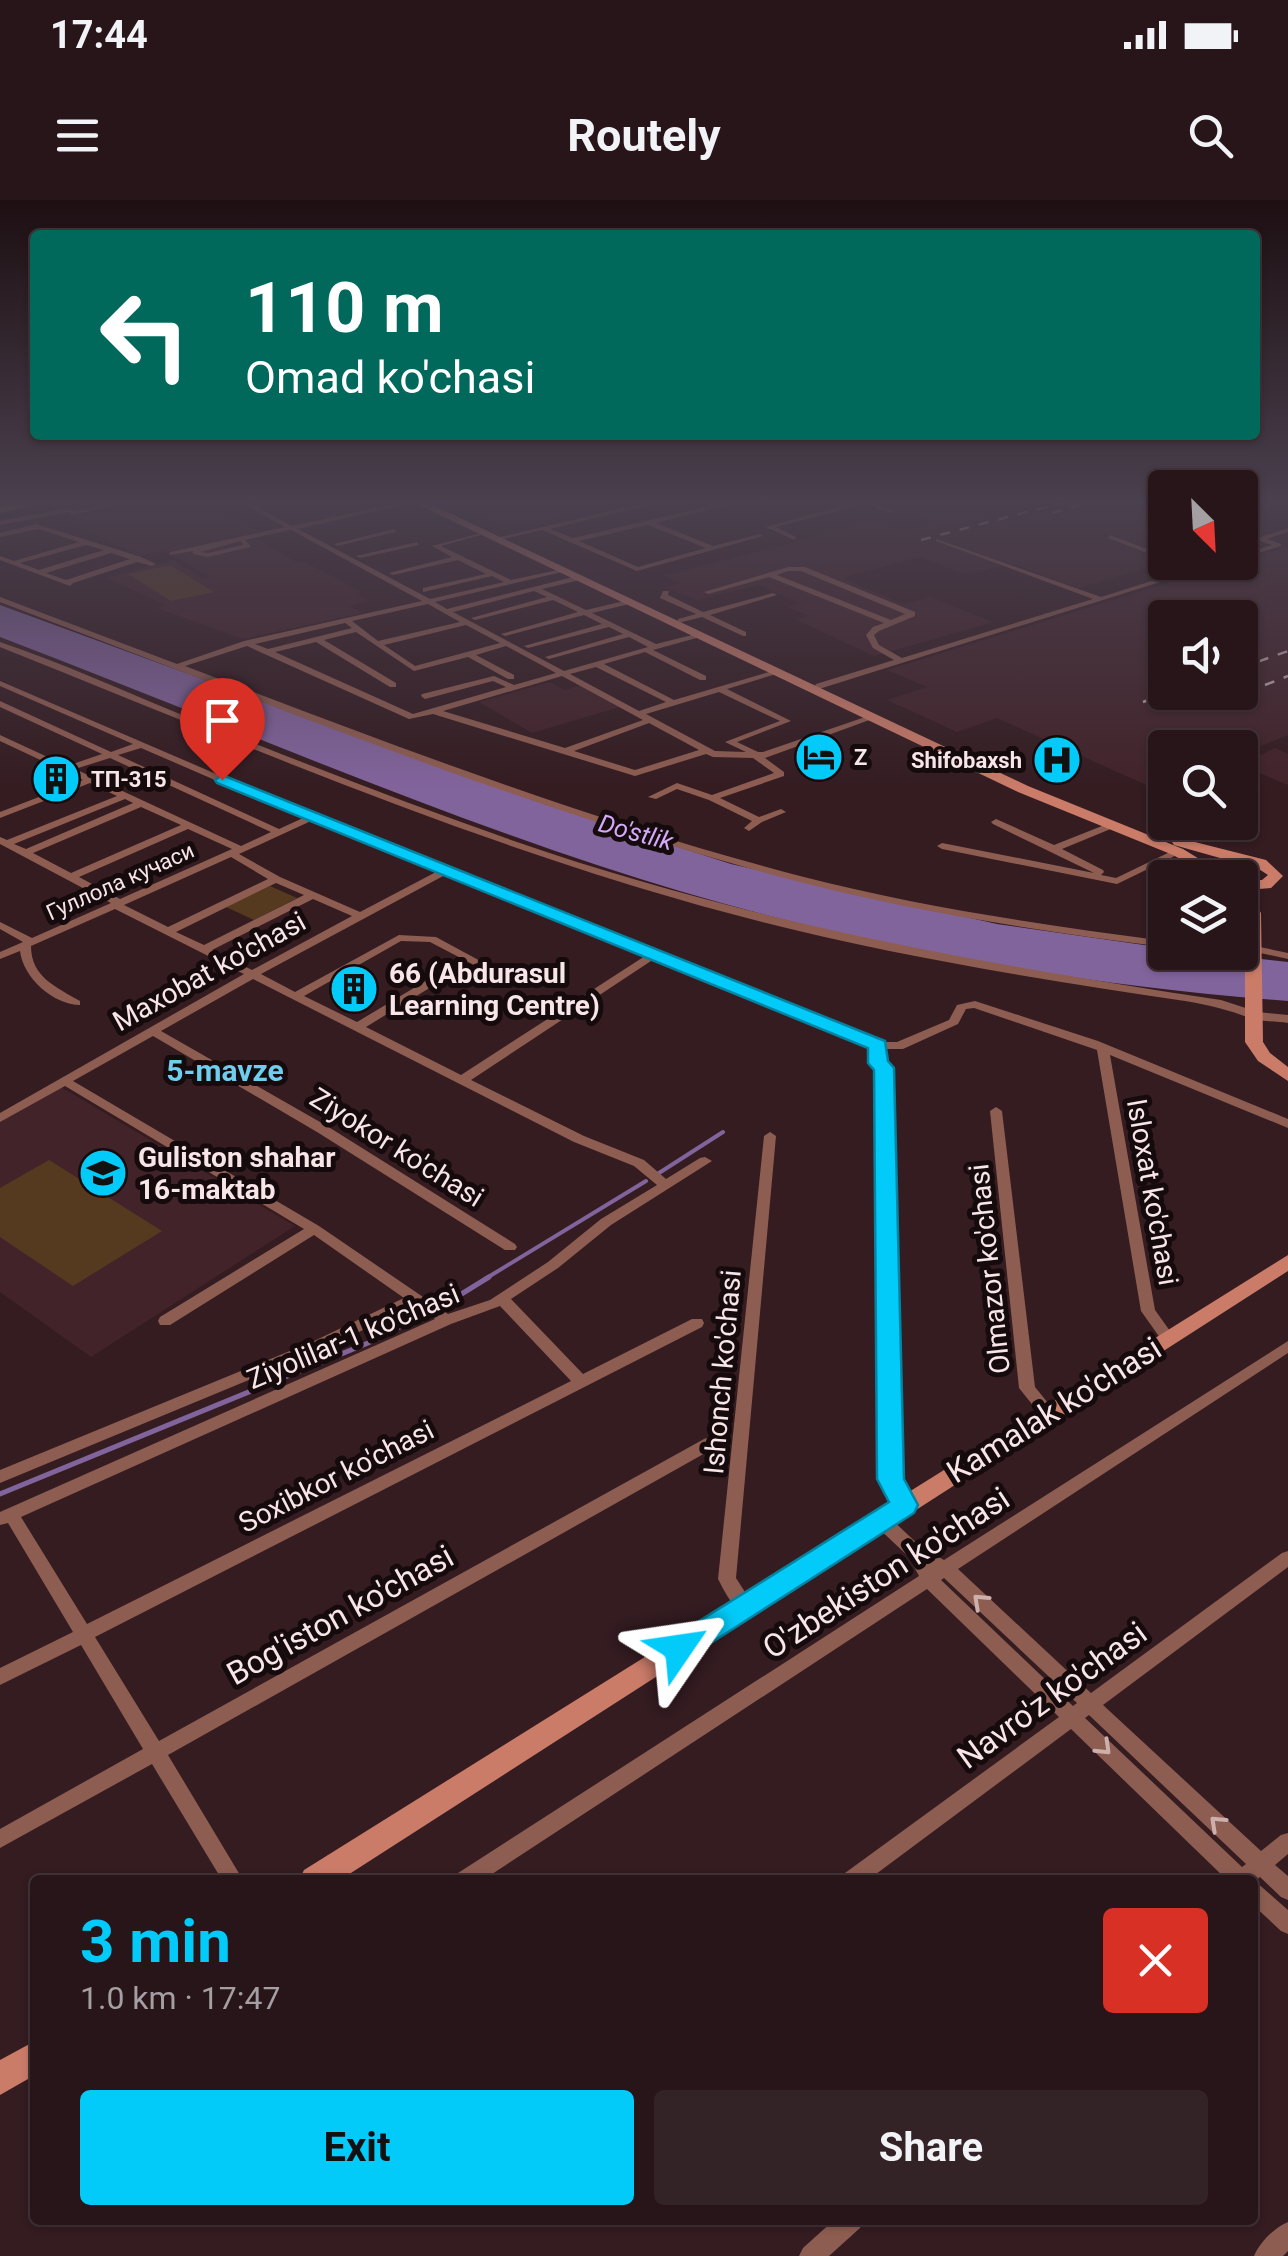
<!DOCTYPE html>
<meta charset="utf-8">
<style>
:root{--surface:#271519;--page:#332226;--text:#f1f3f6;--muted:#a49fa2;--line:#433438;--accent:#02cbf9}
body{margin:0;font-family:Roboto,sans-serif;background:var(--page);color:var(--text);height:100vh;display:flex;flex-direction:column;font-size:38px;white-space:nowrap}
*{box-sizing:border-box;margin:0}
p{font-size:32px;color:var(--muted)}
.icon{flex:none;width:55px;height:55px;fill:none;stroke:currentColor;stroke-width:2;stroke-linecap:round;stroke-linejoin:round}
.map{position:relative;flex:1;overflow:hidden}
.panel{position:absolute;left:30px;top:1675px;width:1228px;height:350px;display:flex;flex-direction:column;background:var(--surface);border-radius:10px;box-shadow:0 2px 8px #0004,0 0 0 2px var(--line)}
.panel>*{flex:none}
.top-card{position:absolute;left:30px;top:30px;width:1230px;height:210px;border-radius:10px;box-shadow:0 2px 8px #0004,0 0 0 2px var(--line);background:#00695c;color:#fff;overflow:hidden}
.needle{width:65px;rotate:156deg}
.buttons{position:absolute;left:1148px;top:270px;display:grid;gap:20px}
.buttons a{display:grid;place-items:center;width:110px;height:110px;border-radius:10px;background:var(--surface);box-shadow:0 2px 8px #0004,0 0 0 2px var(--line);font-size:50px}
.pin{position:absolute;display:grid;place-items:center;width:85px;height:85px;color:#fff;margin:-102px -42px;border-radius:50% 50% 50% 0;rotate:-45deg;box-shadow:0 0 10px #0007}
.pin .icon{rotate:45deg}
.me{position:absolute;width:110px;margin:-55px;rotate:58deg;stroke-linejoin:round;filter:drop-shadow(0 0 8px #0008)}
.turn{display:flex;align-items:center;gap:35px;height:210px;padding:0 50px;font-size:45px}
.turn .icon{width:130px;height:130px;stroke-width:2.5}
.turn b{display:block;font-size:70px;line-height:85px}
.round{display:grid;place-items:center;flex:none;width:105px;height:105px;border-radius:10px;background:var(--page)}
.overview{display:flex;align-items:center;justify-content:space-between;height:170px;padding:0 50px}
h1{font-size:60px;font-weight:700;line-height:75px;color:var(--accent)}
.cta{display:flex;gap:20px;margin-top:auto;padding:20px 50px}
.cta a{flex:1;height:115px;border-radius:10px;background:var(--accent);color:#111;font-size:40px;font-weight:700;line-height:115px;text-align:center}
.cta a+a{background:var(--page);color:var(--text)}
.status{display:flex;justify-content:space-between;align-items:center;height:70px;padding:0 50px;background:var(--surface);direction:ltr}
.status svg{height:28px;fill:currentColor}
header{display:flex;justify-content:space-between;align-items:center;height:130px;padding:0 50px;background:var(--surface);font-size:45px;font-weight:700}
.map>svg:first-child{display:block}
.built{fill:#42232a;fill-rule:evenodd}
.green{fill:#563a20}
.water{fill:#82649c}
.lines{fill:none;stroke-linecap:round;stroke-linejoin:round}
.stream-far1{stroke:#82649c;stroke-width:4}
.stream{stroke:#82649c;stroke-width:5}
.street{fill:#8e5d51;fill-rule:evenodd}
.secondary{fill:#cb7c69;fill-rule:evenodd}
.rail{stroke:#bfabaf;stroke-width:2.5;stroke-dasharray:10 10;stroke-linecap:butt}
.oneway{stroke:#cdafac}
.route{fill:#02cbf9;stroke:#0184a2;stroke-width:2.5}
.labels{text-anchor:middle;stroke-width:10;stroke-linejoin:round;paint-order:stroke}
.far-poi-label{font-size:22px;font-weight:bold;fill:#f7e5e8;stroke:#150a0c;text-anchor:start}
.far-street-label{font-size:22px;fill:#f7e5e8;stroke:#150a0c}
.far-water-label{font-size:25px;font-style:italic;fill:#d4a9fb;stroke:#150a0c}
.street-label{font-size:28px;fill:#f7e5e8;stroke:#150a0c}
.poi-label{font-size:28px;font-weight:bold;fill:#f7e5e8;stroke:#150a0c;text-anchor:start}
.neighbourhood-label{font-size:30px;font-weight:bold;fill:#6fceed;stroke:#150a0c}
.near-street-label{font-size:32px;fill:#f7e5e8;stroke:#150a0c}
</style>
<div class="status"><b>17:44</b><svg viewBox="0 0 49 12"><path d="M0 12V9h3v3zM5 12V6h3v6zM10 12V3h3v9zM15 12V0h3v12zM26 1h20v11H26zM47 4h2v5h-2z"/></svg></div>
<header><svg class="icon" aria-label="menu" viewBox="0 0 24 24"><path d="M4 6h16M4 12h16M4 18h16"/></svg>Routely<svg class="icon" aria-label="search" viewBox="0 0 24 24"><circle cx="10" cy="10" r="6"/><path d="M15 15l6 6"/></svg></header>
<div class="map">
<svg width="1288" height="2056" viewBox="0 0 1288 2056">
<rect width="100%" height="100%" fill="#341c21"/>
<!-- built -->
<path class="built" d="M152,302H203L258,331L237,337L246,341L258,339L296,362L303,361L362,392L358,395L369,401L350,406L363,413L243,439L156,408L166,405L106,378L173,360L205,379L210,377L165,351L139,356L67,319Z
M471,302H568L589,311L510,329L458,305Z
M906,302H1022L984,314L1006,322L1079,302H1165V355L1105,333L1099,334L1165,362L1079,388L1013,364L964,374L919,357L842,378L903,404L930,397L993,422L874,456L797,420L808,416L788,407L799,403L759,385L698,400L665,388L680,383L664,376L874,321L901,331L938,323L909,312L917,309Z
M1288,346V535L1240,554V548H1165V585L1155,589L997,518L957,532L887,500L927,487L887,470ZM1165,418H1240V492H1165Z
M550,482L565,490L581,485L620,507L532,533L479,502Z
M1275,548L1288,554V585L1240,565Z
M61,887L295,1026L91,1157L0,1092V921Z"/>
<!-- green -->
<path class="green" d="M170,365L214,392L171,401L128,374Z
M270,686L297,698L254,720L226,707Z
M49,960L162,1031L73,1086L0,1037V988Z"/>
<!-- water -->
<path class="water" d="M0,405L541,603L731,664L997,724L1165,748V752L1208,753L1288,762V801C1057,784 820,739 600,666C397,599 200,513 0,437Z"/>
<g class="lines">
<!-- stream-far1 -->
<path class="stream-far1" d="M659,973L723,932
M485,1079L646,981"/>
<!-- stream -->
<path class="stream" d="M442,1106L489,1077
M0,1294L368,1143L425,1114"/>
<!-- street -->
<path class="street" d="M26,302L23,305L0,307V303Z
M117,302H131L72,315L69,312L0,325V321L69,308L72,311Z
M240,302H248L292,326L402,302H415L298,329L430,399L504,382L492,376L423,392V388L486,374L458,360L393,375L389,373L452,357L432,346L485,332V334L441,346L511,380L562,369L566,371L435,402L447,409L577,376L581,378L580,380L542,389L586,410L629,400V404L592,413L656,444L700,433V437L653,450L706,476V480H700L645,452L604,464L674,500L776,470V474L727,489L791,521L737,542L758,552H763L868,516L875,518L765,558L784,572V576L720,598L759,617L781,609L786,612L762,622L749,631L744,628L752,621L709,600L677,589L656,599L648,597L677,583L712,595L774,573L753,558L713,557L706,554L635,576L433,514L409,519L247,446L185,466C387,543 590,621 800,676C920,707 1043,725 1165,741V747C1040,731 914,712 792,680C521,608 261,501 0,402V397L177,464L244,441L422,401L291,330L245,340L250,345V347L208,357L193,354V351L169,355L171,352L285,327ZM241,341L243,345L208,353L200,352ZM534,391L547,397L471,418L475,420L553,400L578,412L501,434L505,436L584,415L602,424L524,446L528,448L609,427L623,434L545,457L549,459L629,437L648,447L564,471L453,412ZM428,404L460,422L378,441L352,421ZM345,423L352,428L268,449L255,444ZM466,425L500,443L415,466L384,445ZM356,432L414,471L468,457L508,479H514V475L476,455L506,446L556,473L514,485L494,476L422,494L421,496L425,499L493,481L506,487L413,514L275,452L316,442L390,487H396V483L324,440ZM596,467L666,502L639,511L570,474ZM562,476L643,520L565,548L443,511ZM719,492L780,521L725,542L746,552L715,551L646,514ZM649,523L699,550L635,570L574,551Z
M648,302H661L550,329L573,338L727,302H739L656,323L713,346L760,334L763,336L637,371L542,330L495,341L492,339ZM648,325L706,348L638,367L579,341Z
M856,302H872L896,312L891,313L865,304L776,327L796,337L794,340L766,327Z
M36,324L141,357L156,364L152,366L137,362L73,383L70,386L0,360V356L14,361L79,342L39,329L0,337V333ZM86,345L104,350L39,370L20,363ZM111,353L130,359L66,380L46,373Z
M1288,328V332L1267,339L1281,344V346L1240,359V355L1272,345L1240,334V330L1261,337Z
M394,329L396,332L337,346L334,344Z
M1110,335L1165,356V360L1108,338Z
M936,339L1101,397L1212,362H1224L819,489L815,486L816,484L894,460L873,448L866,435L873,427L884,423L769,377L708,394L704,392L788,367H805L915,412V416L879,431L874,435L879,445L902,458L1093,399L936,341ZM788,371H801L905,414L891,420L777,375Z
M417,342L419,345L360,358L356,356Z
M663,391H669L668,395L703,412L773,393L777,395L710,415L746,432V436H743L702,417L678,423V419L696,414L660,398Z
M0,442C59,462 117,488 175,512C288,557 400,601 514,641C745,721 980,764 1221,800L1258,812L1288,815V823C1276,821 1261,822 1250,818C1229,810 1209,805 1185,801C1016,776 846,748 681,700C448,633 225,537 0,447Z
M0,481L314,616L880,842H897L949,820L957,805L975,801L1098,841L1288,919V928L1110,855L1155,1110L1175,1138L1173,1142H1163L1141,1111L1097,850L974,808L966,809L958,824L903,849H884V862L890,869L898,1279L912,1305L910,1310L904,1311L898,1310L882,1279L878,870L872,863V847L654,759L471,880L584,936L644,960L666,979L700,958L705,957L712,961L611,1025L558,1068L511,1099L583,1174L692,1119H702L704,1123L702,1127L95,1437L159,1541L704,1239L710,1237L716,1239L718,1243L716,1247L168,1555L243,1680H222L152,1564L0,1648V1629L143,1549L81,1445L0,1485V1468L73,1432L8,1323L0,1325V1312L435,1119L414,1105L324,1149L0,1283V1270L314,1141L404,1098L314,1035L170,1125H160L158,1121L160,1117L304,1029L65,886L0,922V913L244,774L115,709L31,746C31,777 56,787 80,801V805C54,805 23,778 20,751L0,759V752L23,742L0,729V722L32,738L111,703L0,644V637L7,640L117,596L90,583L0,618V612L83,580L0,541V535L67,566L102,554L0,507V501L111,552L133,544L0,486ZM141,548L303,618L279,629L118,555ZM110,558L271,632L241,646L75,569ZM125,599L133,603L26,649L14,644ZM141,607L181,625L71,673L33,653ZM311,621L436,672L360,712L280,677L239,654ZM188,629L232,649L120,699L79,677ZM231,657L268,679L168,727L124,705ZM445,675L645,756L461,875L366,827L462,768V764H454L357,822L304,796L401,741L430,742L474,765H482L484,763L436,737L399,735L295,792L261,774ZM276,683L304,695L204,745L176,732ZM313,699L352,716L252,770L212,750ZM253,779L574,942L634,966L657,985L601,1019L548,1062L490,1100L448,1114L319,1026L73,881L153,836L317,932L505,1050H515L517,1047L515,1044L327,926L161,831ZM500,1106L571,1181L87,1424L21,1317L451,1124Z
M996,619L1054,645L1107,624H1113V628L1062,649L1103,670L1104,672L1101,675L1116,678L1174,650L1183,652L1117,684L942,649L937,646L942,643L1094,673L993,624L991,622Z
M1255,746L1288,753V759L1251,751L1250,749Z
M1240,751L1251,755L1245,758L1223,752Z
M996,907L1002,911L1035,1187L1057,1214L1055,1218H1043L1019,1188L990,911Z
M770,932L776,936L736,1378L754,1406L751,1411C735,1415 725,1392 718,1379L764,936Z
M1288,1141V1153L958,1369L1091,1493L1282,1353L1288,1351V1367L1103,1505L1261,1651L1281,1635L1288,1633V1654L1275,1665L1288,1676V1700L1281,1697L1260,1677L1255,1681L1288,1710V1734L1281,1731L1252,1704V1680H1227L1071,1529L868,1680H842L845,1673L1059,1517L927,1389L483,1680H455L458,1673L919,1376L909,1357L875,1325L873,1320L875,1315L881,1314L887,1315L922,1348L944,1360ZM944,1378L1077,1503L1073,1506L941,1380ZM1089,1515L1246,1664L1242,1667L1085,1518Z
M834,2020H864L860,2028L829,2056H799L803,2048Z
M1288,2022V2051L1283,2056H1254C1260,2042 1274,2028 1288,2022Z"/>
<!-- secondary -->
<path class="secondary" d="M26,302H47L0,313V307Z
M413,302H426L1028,586L1183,649L1224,674L1221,678L1212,677L1173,655L1018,592Z
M1179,638L1266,660L1283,676L1271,688L1247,690L1261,713L1263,842L1270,853L1288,867V881L1258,861L1245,842V713L1240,704V680H1262L1268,675L1251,664L1221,663L1220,658L1174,645L1172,642Z
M1288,1055V1071L340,1680H299L304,1670Z
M35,1841V1875L0,1895V1860Z"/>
<!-- rail -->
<path class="rail" d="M1052,313L1090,302
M921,340L1064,302
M1240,468L1288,451
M1265,485L1288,476
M1143,502L1170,492"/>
</g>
<!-- one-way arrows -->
<defs><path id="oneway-chevron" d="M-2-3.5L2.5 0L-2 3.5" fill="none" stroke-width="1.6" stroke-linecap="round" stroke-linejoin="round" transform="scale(2.5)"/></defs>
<g class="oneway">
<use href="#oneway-chevron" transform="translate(980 1401) rotate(-137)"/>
<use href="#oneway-chevron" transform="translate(1104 1548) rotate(44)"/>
<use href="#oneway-chevron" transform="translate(1217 1623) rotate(-137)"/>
</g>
<!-- sky -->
<linearGradient id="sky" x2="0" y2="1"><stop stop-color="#1d0f12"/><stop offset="0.51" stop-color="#4a404e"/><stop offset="1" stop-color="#4a404e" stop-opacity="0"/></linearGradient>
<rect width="1288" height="590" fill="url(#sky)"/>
<!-- route -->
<path class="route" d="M222,575L885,841L888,861L894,868L904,1279L918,1305L914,1313L689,1457L679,1461L669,1457L664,1448L669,1440L889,1302L877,1279L874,870L868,863V848L217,583L215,580Z"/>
<!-- icons -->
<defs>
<g id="hotel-disc" transform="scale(2.5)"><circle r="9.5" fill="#02cbf9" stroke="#150a0c"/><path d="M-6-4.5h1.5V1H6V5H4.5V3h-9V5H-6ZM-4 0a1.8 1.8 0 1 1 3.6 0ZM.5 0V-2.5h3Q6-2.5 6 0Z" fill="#111"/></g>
<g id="hospital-disc" transform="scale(2.5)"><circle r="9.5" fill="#02cbf9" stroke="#150a0c"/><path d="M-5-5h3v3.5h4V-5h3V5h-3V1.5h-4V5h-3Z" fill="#111"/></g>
<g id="building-disc" transform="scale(2.5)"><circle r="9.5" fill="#02cbf9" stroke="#150a0c"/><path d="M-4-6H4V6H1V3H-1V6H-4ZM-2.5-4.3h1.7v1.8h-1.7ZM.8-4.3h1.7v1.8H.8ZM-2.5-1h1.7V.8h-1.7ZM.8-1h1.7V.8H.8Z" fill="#111"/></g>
<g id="school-disc" transform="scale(2.5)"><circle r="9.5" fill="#02cbf9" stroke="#150a0c"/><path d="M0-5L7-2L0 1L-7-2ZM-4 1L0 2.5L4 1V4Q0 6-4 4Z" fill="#111"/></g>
</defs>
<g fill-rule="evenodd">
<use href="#hotel-disc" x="819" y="557"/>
<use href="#hospital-disc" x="1057" y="560"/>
<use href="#building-disc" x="56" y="579"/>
<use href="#building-disc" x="354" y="789"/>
<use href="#school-disc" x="103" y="973"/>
</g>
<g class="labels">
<!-- far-poi labels -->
<g class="far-poi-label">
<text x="854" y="565">Z</text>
<text x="1022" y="568" text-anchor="end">Shifobaxsh</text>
<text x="91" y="587">ТП-315</text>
</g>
<!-- far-street labels -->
<g class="far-street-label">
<text transform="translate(120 681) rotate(-24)" y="8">Гуллола кучаси</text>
</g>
<!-- far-water labels -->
<g class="far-water-label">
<text transform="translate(636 632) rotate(15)" y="9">Do'stlik</text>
</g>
<!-- street labels -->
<g class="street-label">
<text transform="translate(209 771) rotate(-29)" y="10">Maxobat ko'chasi</text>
<text transform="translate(397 947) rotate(32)" y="10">Ziyokor ko'chasi</text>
<text transform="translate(1153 992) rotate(80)" y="10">Isloxat ko'chasi</text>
<text transform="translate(989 1069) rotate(-96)" y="10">Olmazor ko'chasi</text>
<text transform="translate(353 1136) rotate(-23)" y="10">Ziyolilar-1 ko'chasi</text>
<text transform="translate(722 1172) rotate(-85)" y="10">Ishonch ko'chasi</text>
<text transform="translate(336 1276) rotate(-27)" y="10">Soxibkor ko'chasi</text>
</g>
<!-- poi labels -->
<g class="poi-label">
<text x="389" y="783">66 (Abdurasul<tspan x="389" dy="32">Learning Centre)</tspan></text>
<text x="138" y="967">Guliston shahar<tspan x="138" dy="32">16-maktab</tspan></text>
</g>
<!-- neighbourhood labels -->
<g class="neighbourhood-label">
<text x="225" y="881">5-mavze</text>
</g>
<!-- near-street labels -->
<g class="near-street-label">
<text transform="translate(1054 1210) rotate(-32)" y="11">Kamalak ko'chasi</text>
<text transform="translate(886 1373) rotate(-33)" y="11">O'zbekiston ko'chasi</text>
<text transform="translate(340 1415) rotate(-29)" y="11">Bog'iston ko'chasi</text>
<text transform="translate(1052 1495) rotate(-36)" y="11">Navro'z ko'chasi</text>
</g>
</g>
</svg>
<div class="buttons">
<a><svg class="needle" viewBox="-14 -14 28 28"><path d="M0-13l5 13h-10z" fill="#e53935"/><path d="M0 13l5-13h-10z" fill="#a49fa2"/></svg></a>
<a><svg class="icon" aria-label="sound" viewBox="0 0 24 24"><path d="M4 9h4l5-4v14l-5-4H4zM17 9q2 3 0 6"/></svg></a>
<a><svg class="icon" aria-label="search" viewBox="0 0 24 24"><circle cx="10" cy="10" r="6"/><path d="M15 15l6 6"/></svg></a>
<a><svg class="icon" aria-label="layers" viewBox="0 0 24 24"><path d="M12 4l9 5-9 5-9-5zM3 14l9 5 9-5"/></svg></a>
</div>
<div class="pin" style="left:222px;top:580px;background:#d93025"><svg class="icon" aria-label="arrive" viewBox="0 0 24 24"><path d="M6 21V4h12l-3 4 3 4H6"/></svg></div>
<svg class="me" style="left:679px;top:1448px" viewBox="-20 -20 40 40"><path d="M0-17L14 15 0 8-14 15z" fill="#02cbf9" stroke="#fff" stroke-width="4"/></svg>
<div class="top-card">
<div class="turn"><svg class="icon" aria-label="left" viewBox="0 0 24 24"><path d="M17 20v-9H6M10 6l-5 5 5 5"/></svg><div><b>110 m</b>Omad ko'chasi</div></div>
</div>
<section class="panel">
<div class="overview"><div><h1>3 min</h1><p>1.0 km · 17:47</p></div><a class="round" style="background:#d93025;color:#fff"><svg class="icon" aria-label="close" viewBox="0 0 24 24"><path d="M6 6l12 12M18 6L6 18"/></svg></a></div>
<div class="cta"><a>Exit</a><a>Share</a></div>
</section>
</div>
